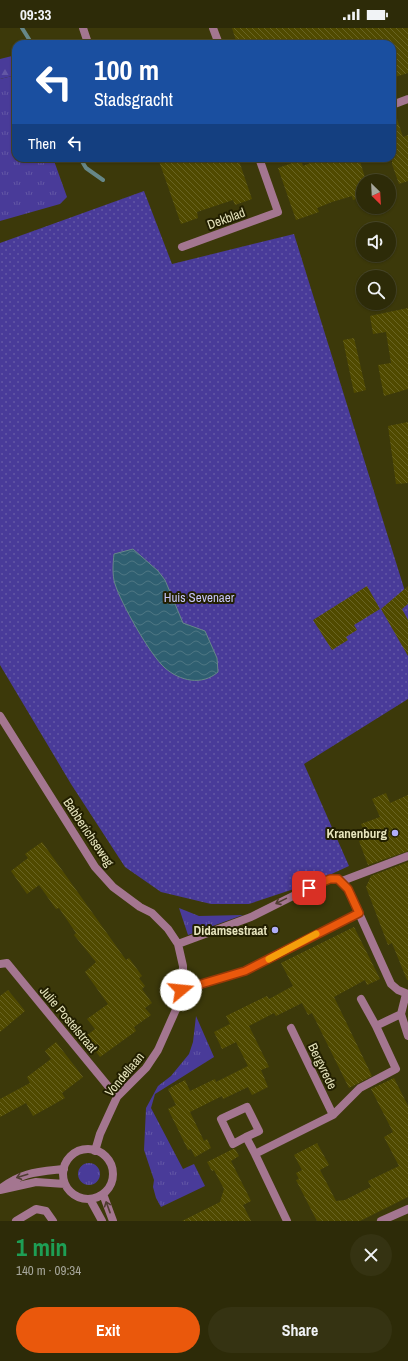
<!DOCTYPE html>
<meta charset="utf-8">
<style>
:root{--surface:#2d2b08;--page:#353312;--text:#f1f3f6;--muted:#a7a79c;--line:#484729;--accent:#ea580c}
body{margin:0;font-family:"Archivo Narrow",sans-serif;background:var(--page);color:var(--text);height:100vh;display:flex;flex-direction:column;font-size:15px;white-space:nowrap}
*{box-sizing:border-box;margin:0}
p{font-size:13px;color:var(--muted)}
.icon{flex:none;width:22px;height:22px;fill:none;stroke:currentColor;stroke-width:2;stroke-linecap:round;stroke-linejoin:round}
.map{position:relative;height:1193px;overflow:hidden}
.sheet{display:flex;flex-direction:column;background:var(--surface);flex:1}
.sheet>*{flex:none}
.banner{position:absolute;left:12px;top:12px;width:384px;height:122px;border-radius:12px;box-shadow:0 1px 3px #0004,0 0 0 1px var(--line);background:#1a4fa0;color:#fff;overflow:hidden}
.needle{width:26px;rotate:156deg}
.fabs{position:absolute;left:356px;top:146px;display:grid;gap:8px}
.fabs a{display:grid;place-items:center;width:40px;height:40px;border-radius:50%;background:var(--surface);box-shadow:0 1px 3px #0004,0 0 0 1px var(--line);font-size:20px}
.pin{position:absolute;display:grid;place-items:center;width:34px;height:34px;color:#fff;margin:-17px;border-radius:8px;box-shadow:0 2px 6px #0006}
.me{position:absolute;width:44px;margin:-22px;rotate:73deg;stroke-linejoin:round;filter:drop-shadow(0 0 3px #0008)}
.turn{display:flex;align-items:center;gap:14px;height:84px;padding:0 16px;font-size:18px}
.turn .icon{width:52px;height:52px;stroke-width:2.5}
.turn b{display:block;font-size:28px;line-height:34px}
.then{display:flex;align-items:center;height:38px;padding:0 16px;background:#0003;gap:8px;font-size:15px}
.round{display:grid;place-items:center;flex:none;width:42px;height:42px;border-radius:21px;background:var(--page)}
.head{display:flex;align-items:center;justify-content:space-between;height:68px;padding:0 16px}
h1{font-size:24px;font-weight:800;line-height:30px;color:#1e9e55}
.action{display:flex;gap:8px;margin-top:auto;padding:8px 16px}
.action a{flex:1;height:46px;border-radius:24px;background:var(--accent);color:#fff;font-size:16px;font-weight:800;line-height:46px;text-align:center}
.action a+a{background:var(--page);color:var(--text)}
.status{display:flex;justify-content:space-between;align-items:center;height:28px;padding:0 20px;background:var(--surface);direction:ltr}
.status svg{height:11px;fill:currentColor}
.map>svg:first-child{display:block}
.grass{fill:url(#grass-tufts)}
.forest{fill:url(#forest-firs)}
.park{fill:url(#park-dots)}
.water{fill:url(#water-waves);stroke:#668788}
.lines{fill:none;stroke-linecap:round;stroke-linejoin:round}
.stream{stroke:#668788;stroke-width:4}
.building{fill:url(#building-back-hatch)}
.pedestrian{stroke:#a47690;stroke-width:8}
.minor{stroke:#a47690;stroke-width:8}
.tertiary{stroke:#a47690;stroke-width:8}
.oneway{stroke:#503d32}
.route-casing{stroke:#983908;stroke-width:10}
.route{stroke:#ea580c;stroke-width:7}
.slow{stroke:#f59e0b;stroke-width:7}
.poi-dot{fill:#b0aefa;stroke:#221f00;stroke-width:1.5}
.labels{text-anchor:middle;stroke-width:4;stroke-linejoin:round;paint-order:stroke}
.street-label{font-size:13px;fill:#e6e4bc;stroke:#221f00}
.park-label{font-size:13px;fill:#c6c5f9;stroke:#221f00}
.poi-label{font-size:13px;font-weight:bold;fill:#e6e4bc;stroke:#221f00;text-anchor:end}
</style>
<div class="status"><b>09:33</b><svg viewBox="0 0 49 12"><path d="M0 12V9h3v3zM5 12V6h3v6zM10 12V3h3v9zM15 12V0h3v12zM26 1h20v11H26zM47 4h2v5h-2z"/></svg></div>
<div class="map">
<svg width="408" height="1193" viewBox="0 0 408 1193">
<defs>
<pattern id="grass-tufts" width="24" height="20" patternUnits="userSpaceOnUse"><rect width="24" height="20" fill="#493b99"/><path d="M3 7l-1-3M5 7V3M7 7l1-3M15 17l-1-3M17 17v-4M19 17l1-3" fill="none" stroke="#6357a5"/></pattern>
<pattern id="forest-firs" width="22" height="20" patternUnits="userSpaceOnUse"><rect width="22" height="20" fill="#493b99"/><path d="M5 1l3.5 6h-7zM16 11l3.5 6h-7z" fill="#6357a5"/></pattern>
<pattern id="park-dots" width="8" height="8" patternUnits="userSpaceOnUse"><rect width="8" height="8" fill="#493b99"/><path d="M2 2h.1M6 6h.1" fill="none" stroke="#6357a5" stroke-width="1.8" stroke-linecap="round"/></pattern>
<pattern id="water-waves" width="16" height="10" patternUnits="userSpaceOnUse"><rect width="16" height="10" fill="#2f5f71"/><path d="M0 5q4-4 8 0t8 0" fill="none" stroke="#4d7683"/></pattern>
<pattern id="building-back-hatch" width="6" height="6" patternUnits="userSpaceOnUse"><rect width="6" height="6" fill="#504a00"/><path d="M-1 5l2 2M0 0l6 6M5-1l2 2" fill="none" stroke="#696423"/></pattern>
</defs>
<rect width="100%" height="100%" fill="#3c390a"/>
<!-- grass -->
<path class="grass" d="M16,47V130H53L67,169L60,176L0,193V51Z
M179,880L199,888L243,887L188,907Z
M196,988L214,1029L155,1066L151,1080L183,1141L194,1136L205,1158L161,1179L156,1170L153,1159L154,1152L144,1122L146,1080L158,1058L171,1048L189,1026L193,1014Z
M78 1146a11 11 0 1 1 22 0a11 11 0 1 1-22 0Z"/>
<!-- forest -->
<path class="forest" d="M16,27V47L0,51V31Z"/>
<!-- park -->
<path class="park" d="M144,163L172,236L294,206L408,573V671L304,736L349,838L312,855L249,876H211L161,864L125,839L71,756L0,637V215Z"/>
<!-- water -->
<path class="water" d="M133,521L158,543L165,552L183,595L205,603L217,630L218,644C202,658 180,653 165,640C150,627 121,575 115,556C112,547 113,535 114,526Z"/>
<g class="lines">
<!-- stream -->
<path class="stream" d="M22,0L32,16
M80,130L86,140L103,152"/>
</g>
<!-- building -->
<path class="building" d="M232,0H408V45L392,50V16H237Z
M392,82H394L403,109L408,107V153L399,156L392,136Z
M158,130H238L252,171L235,177L233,172L197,184L198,190L181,196Z
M323,130H359L366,153H363V169L353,172L352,168L332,174L317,180L319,184L296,192L278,140L301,132L303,138Z
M408,280V361L384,368L378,337L391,335L386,304L373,306L370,288Z
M354,310L366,362L354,365L343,312Z
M408,394V455L396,456L388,398Z
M367,558L380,581L354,597L357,602L346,609L348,612L332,622L313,592Z
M408,558V576L402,581L408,592V628L381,581Z
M386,765L390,775L408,767V823L368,837L359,813L367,810L361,796L380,789L372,771Z
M42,814L126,932L129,930L142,948L139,950L145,958L142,961L152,975L145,980L151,987L134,999L136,1003L100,1029L85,1009L95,1001L87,991L108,976L85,944L96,934L74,907L76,905L59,880L56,881L39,857L27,866L11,843L28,830L25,826Z
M408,834V952H407L392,915L388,917L366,859L371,848Z
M354,899L380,951L367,957L365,952L334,969L372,1048L349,1060L312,985L308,987L302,975L276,988L274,985L249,998L269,1039L261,1042L268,1059L252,1067L248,1059L223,1071L222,1068L190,1084L204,1113L207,1111L211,1120L195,1129L191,1121L188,1122L168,1081L176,1077L168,1061L185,1052L190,1063L215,1051L216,1054L248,1038L236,1014L222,1021L214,1004L230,996L226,988L267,968L269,971L293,958L281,935Z
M8,962L25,983L0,1004V968Z
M56,1014L83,1049L62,1065L65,1070L33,1088L26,1075L0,1089V1071L30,1055L27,1049L51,1031L45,1023Z
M394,1050L408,1078V1169L360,1193H317L296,1152L299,1151L296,1145L302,1142L294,1127L317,1115L329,1137L320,1142L336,1173L345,1172L371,1159L368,1153L399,1138L384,1109L393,1104L371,1061Z
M233,1121H235L239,1128L231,1133L251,1173L243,1177L251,1193H182L220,1174L224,1161L214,1142L212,1143L207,1134Z"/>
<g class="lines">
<!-- pedestrian -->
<path class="pedestrian" d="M342,853L408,828"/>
<!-- minor -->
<path class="minor" d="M83,0L88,15
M213,0L219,16
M392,77L408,71
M182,219L278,184L259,130
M0,688L95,839L113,859L140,879L152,885L168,901L178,916L183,938V952L178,977L158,1022L146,1040L117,1069L100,1106L95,1123
M178,916L251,889L321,854L334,850L342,853L348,861L391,956L398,962L408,966
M0,936L7,935L117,1069
M181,962L245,943L359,885
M361,971L376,998
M401,986L408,1008
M291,1000L333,1087
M246,1109L233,1116L221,1091L247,1079L259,1103L246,1109L255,1126
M16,1193L36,1181L46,1183L53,1193
M287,1193L255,1126L333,1087L360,1060L396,1041L376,998L401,986L406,966
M381,1193L408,1181"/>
<!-- tertiary -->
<path class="tertiary" d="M63 1146a25 25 0 1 1 50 0a25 25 0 1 1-50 0Z
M0,1161C22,1144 37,1144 64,1141
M0,1162L36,1154L65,1156
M103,1166L113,1193
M90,1171L102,1193"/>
</g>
<!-- one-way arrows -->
<defs><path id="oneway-shaft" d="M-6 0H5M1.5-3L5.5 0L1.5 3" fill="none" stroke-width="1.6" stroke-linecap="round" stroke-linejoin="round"/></defs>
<g class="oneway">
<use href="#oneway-shaft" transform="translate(281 873) rotate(154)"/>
<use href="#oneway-shaft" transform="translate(22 1148) rotate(163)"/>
<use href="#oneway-shaft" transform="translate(108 1179) rotate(-110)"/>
</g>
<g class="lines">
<!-- route casing -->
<g class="route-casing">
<path id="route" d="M181,962L245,943L359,885L348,861L338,851H330L309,860"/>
</g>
<!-- route -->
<use href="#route" class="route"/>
<!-- slow -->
<path class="slow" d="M269,931L316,906"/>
</g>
<!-- markers -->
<g class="poi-dot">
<circle cx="395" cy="805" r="4"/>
<circle cx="275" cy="902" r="4"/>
</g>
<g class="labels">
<!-- street labels -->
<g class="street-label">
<text transform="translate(226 190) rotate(-20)" y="5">Dekblad</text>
<text transform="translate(89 804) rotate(56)" y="5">Babberichseweg</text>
<text transform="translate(69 991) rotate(50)" y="5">Julie Postelstraat</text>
<text transform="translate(323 1038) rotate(64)" y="5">Bergvrede</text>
<text transform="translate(124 1046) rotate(-50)" y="5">Vondellaan</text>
</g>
<!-- park labels -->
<g class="park-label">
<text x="199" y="574">Huis Sevenaer</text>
</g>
<!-- poi labels -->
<g class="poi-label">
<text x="387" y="810">Kranenburg</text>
<text x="267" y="907">Didamsestraat</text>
</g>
</g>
</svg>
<div class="fabs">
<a><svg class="needle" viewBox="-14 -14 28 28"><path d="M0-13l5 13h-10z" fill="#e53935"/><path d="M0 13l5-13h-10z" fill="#a7a79c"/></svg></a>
<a><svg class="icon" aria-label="sound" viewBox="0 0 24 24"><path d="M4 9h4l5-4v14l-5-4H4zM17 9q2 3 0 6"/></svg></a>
<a><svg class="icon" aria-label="search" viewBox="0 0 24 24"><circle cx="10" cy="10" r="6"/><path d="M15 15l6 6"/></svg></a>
</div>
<div class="pin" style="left:309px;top:860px;background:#d93025"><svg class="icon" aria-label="arrive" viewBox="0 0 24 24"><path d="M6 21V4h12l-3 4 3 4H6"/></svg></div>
<svg class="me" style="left:181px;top:962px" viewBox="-20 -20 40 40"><circle r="19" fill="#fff"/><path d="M0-13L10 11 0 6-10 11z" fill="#ea580c"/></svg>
<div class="banner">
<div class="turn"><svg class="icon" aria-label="left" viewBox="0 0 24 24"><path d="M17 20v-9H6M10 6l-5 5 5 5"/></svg><div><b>100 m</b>Stadsgracht</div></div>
<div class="then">Then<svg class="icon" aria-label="left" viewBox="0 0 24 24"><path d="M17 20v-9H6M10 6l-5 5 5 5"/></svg></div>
</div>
</div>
<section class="sheet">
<div class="head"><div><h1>1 min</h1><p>140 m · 09:34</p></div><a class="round"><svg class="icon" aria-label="close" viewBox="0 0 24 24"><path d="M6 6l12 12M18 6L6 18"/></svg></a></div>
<div class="action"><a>Exit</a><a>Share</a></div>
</section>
